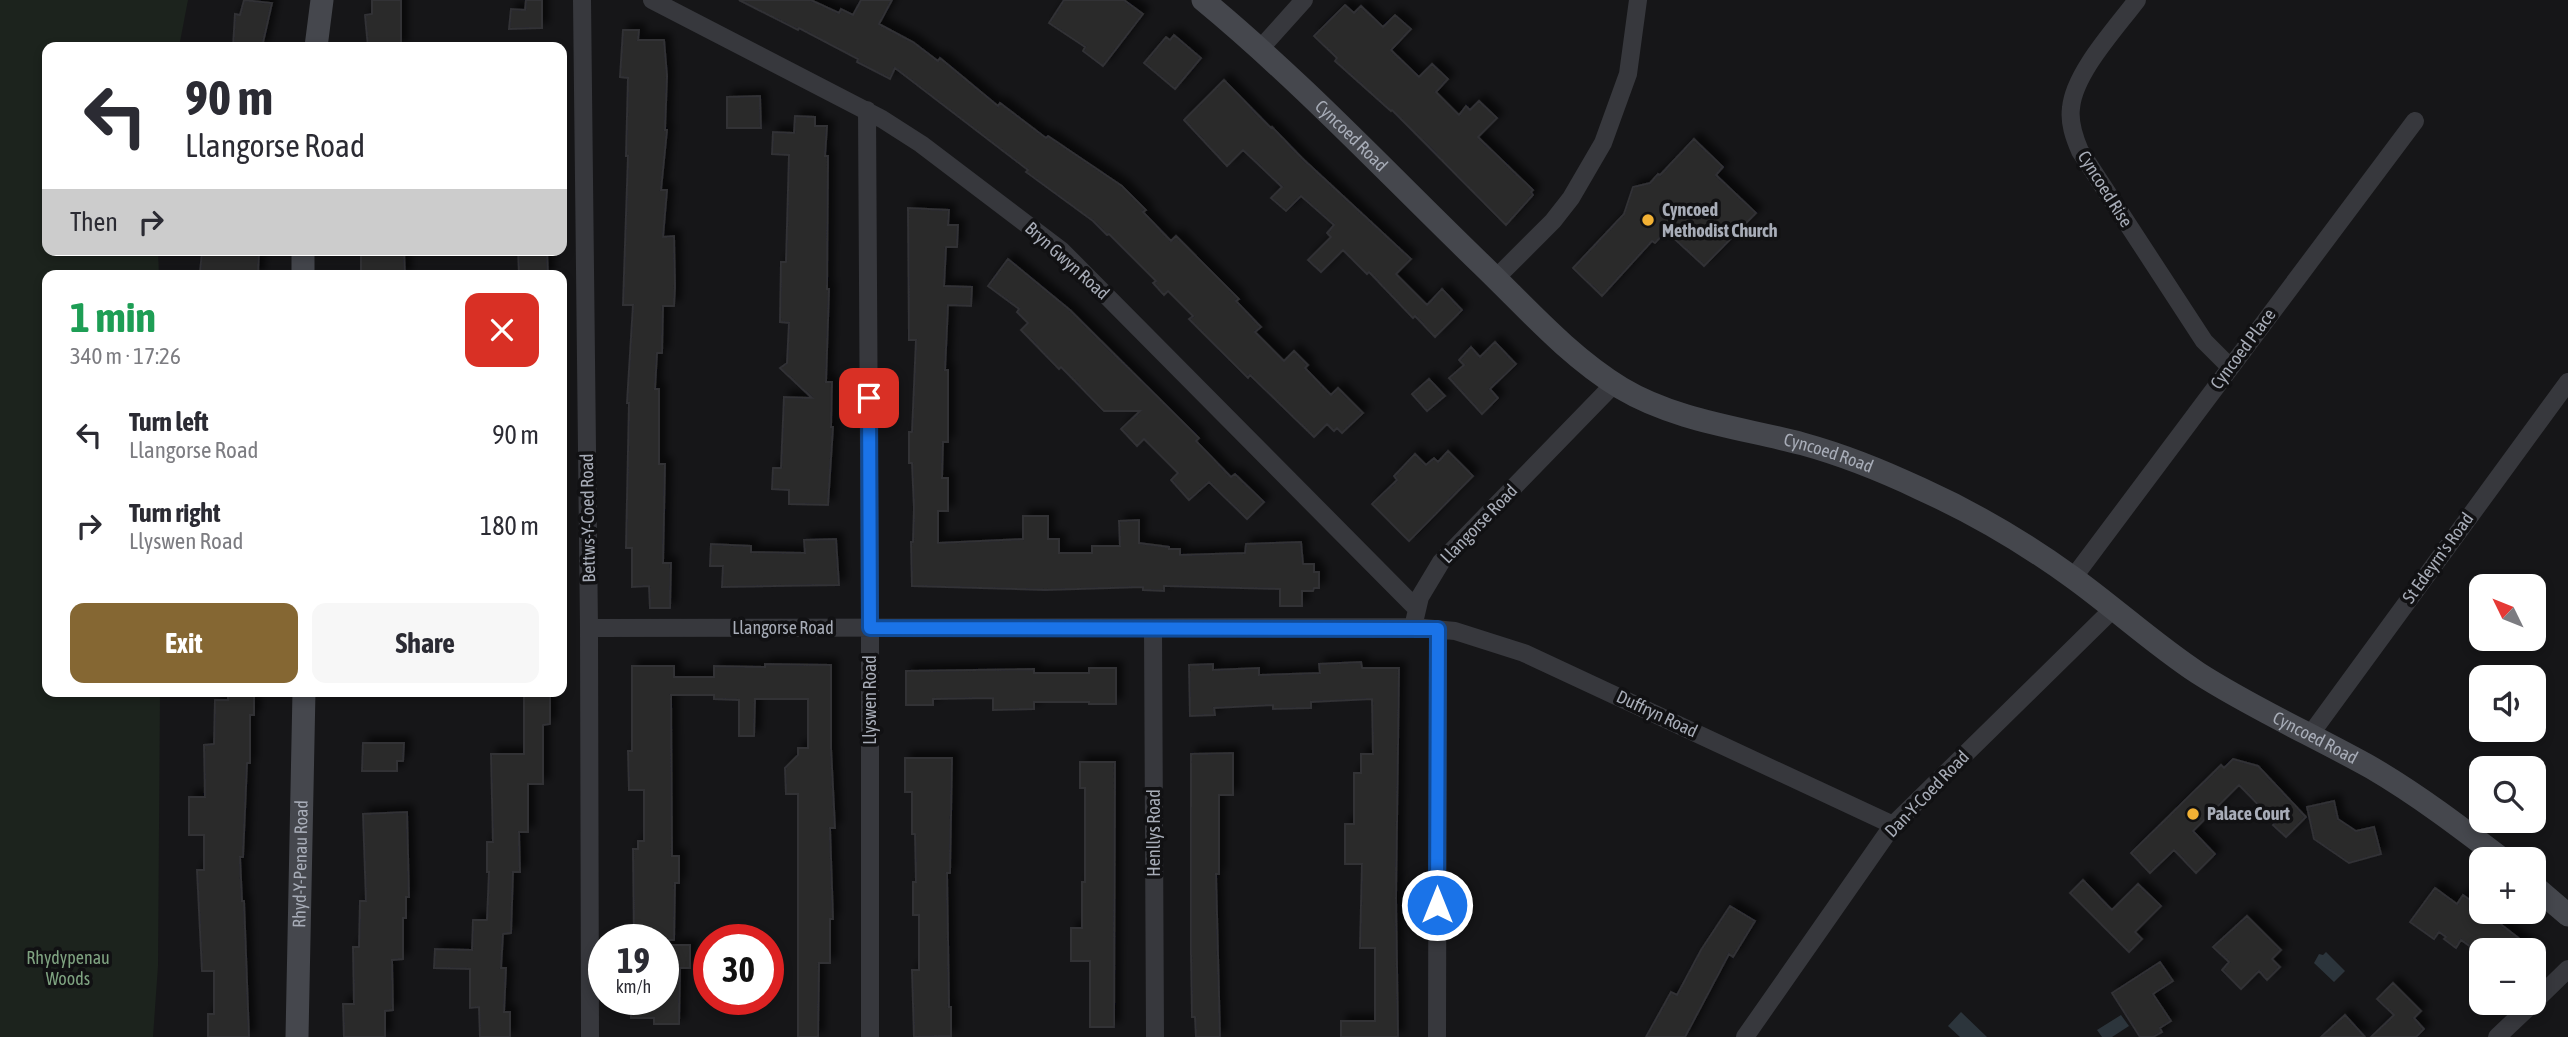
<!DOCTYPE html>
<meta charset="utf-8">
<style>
:root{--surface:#fff;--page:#f7f7f7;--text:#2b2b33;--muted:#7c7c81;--accent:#856733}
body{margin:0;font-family:"Asap Condensed",sans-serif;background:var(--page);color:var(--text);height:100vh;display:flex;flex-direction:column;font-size:26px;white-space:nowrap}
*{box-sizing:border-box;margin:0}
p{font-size:23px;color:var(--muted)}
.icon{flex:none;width:38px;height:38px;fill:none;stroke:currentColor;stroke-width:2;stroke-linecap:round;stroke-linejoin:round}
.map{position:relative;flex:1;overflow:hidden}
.details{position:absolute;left:42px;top:270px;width:525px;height:427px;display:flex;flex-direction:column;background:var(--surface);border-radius:14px;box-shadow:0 4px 10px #0003}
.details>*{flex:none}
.guide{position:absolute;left:42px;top:42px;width:525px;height:214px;border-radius:14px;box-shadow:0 4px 10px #0003;background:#fff;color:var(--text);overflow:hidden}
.needle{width:46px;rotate:313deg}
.controls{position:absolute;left:2469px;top:574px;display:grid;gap:14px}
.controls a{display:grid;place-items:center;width:77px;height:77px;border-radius:14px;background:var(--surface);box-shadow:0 4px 10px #0003;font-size:35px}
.speed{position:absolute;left:588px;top:924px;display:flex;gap:14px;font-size:35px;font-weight:700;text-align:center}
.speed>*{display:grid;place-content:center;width:91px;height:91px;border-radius:50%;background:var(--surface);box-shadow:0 4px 10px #0003;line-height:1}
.speed small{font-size:18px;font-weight:400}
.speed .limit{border:10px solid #d22;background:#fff;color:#111}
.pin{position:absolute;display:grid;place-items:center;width:60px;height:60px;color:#fff;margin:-30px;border-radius:14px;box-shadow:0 4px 10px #0006}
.me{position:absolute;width:77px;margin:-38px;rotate:0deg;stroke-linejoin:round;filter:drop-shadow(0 0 5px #0008)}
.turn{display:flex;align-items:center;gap:24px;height:147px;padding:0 28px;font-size:32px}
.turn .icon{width:91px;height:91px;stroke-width:2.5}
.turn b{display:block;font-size:49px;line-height:60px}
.then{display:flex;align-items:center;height:66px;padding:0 28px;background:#0003;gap:14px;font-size:26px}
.round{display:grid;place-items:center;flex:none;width:74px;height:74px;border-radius:14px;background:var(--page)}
.summary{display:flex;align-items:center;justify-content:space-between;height:119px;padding:0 28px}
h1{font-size:42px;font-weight:700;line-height:52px;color:#1e9e55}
.primary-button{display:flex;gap:14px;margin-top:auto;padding:14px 28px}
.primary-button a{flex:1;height:80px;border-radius:14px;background:var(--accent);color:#fff;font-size:28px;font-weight:700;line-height:80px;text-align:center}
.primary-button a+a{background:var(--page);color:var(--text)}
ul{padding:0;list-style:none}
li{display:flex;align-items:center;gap:21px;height:91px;padding:0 28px}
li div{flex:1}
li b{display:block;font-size:26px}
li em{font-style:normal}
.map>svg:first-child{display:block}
.green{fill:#1c231d}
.water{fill:#2c353c}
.building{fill:#29292c;stroke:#303034;stroke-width:2;filter:url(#shadow)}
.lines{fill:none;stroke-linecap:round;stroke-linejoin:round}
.street{stroke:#37383d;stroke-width:18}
.secondary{stroke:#45474d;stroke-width:23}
.route-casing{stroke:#114b97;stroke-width:18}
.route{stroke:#1a73e8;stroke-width:12}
.poi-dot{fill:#f2b134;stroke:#111113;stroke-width:2.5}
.labels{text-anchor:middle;stroke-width:7;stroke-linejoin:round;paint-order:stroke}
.street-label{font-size:18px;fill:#a8adb8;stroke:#111113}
.poi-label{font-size:18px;font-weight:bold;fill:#a8adb8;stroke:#111113;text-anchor:start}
.park-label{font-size:18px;fill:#7fa381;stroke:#111113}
</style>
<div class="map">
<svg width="2568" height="1037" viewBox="0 0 2568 1037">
<defs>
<filter id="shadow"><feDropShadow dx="6" dy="-6" stdDeviation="3.5" flood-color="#0009"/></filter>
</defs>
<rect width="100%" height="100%" fill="#161618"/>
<!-- green -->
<path class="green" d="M0,0H188L179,47H47V250H158L159,275H47V691H160L158,966L153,1037H0Z"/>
<!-- water -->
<path class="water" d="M2326,952L2345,971L2334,982L2314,963L2319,954L2323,955Z
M1961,1012L1987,1037H1960L1948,1026Z
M2121,1015L2129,1026L2112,1037H2102L2097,1030Z"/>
<!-- building -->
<path class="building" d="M244,0L272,3L262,47H233L235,14L240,15Z
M372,0H401V47H368L365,15L372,14Z
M526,0H542V28L509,29L511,9L525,10Z
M739,0H811L839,13L841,9L853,15L861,0H892L879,24L913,42L938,61L940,58L998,106L1000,103L1046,138L1048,136L1122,186L1146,210L1143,212L1171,241L1176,236L1239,299L1236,301L1261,327L1255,332L1284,361L1294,351L1308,365L1305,368L1331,395L1338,388L1363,413L1342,433L1337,428L1334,431L1327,424L1314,437L1250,375L1248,378L1189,319L1193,316L1168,291L1164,295L1153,283L1156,281L1109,234L1107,235L1093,221L1026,172L1028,170L895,68L890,79L857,62L858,59L799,28L798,30Z
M1064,0H1124L1143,14L1103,66L1083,51L1085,47L1049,23Z
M1345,5L1354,13L1361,6L1383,27L1395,15L1411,29L1391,50L1419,77L1432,64L1448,79L1436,92L1459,115L1466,106L1470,110L1479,101L1497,118L1478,137L1533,190L1531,192L1533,195L1506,225L1392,110L1391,111L1335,61L1337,58L1314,36Z
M623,30H639L638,40H664L667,76L665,130H667L661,190H667L663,237L674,236L675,287L674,306H663L662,353H657L655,389H659V464H665L663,563H671L670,608H650L649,586L632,587V548H626L629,403H627L633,305H623L628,156H626L628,78L620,77Z
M1174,35L1201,58L1175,89L1144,63L1166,37L1170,40Z
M1224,80L1271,128L1272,127L1302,158L1411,259L1396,274L1427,305L1442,289L1462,310L1435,337L1415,316L1413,318L1369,272L1367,274L1343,250L1321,272L1308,260L1331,237L1327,233L1334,225L1301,196L1286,211L1271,198L1282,187L1243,150L1227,166L1184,120Z
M760,96L761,128H727V97Z
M795,116L815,117V126H827L825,156H828L827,289H829L826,382H832L831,427H833L828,505L789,504V490L772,489L773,468H781L784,397L812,398L780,368L787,363L789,323L780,322L781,262H786L789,155L772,154L773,132L794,133Z
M1694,139L1723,167L1716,175L1756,213L1704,266L1666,231L1655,243L1652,241L1602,296L1573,268L1624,214L1633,187L1650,183L1658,174L1660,175Z
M908,208L949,210L948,225H958L957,247H946L944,286L972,287L971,306L948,305L945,370H948V442H943L942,478H948V511H938V543L1023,539V516H1048V539H1059V553H1092V546H1120L1119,521L1139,520V543L1169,547V549H1180V555L1245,553L1246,544L1301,542L1303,564H1314V572H1319V588H1314L1313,591H1302V606H1280V589L1167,586H1164V591L1143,590V587L1045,590L912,586L911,542H913L914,508L912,463H909V432H912L916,340H909Z
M215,250L259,251L258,275L200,272L202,252H215Z
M361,250H404L405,275H361Z
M518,250H547L548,275H519Z
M1008,259L1070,310L1199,438L1196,441L1231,477L1235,474L1264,502L1247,519L1209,482L1189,500L1171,480L1178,473L1144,439L1137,446L1121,429L1140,411H1104L1061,367L1059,369L1021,330L1028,323L1017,312L1019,309L988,286Z
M1495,342L1516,364L1490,389L1498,398L1482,414L1449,378L1464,365L1459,360L1471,347L1480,357Z
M1429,379L1445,396L1427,411L1412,394Z
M1448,451L1473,476L1409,541L1372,504L1397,480L1394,476L1415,454L1426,465L1434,458L1438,462Z
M836,539L839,585L722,587L723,566H710L711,544L751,546V552L805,553L804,540Z
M1361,662L1362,668H1399L1396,898L1398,1037H1341V1021H1375V948H1360L1362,864H1345V824H1354V773H1361V754H1373L1372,699L1311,702V708L1273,709V705L1214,708L1215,715L1190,716L1189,665L1213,664V670L1259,668V675L1320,673L1319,664Z
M765,664L831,665V748L835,828H830L833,919H830V963H819L818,1037H798V794H786L785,768L798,755V748H808V699H755L754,736H739V700L714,699V695H671L672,856H679V883H675L674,940H634L633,849H638V841H644V790H629L628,751H632V666H674V677H714V666L765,667Z
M1089,668H1116V704H1089V702H1034V709L993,710V698L933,699V705H906V671L1034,669V673H1089Z
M228,691H254V715H250V763H247L243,857H240L242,901H244L249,1037H208V1014H214V971H202L197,870H204V835H189V797H205L204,745L214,744L215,700H228Z
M524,691H550V724L543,725V784H528V832H519L520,872H513L511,933L503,934L501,968H506L504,1012H510V1037H480L479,1007L470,1008V969L434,968L435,949L472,950L473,920H487L489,872H487V842H493L491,754H524Z
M363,743H404L403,761H397V771H362Z
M1233,753V795H1219V874H1216L1220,1037H1196L1195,1017H1192L1191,955V754Z
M905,758H952L950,873H947L949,1007H951V1036L914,1037L912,970H919V915H913V882H916L915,834H912V792H905Z
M2233,759L2258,766L2306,817L2286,837L2273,825L2275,822L2239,785L2193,831L2215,854L2196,873L2174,850L2150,873L2131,853L2221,765L2224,768Z
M1080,762H1115L1114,1027H1090V961H1071V928H1082V882H1085V788H1080Z
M2334,801L2338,819L2356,831L2374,827L2381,854L2349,863L2314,839L2307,807Z
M407,812L409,897H406V918H403V959L392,960L393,1010L385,1011V1037H344L343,1004H354L353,947H359L360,901H366L363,814Z
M2083,880L2112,910L2138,884L2161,906L2135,932L2142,939L2129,952L2070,893Z
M2482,884V912H2485L2534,950H2475L2461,940L2456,948L2444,939L2446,937L2439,932L2434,939L2410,922L2435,888L2457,904L2463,895L2470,900Z
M1730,906L1755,921L1733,957L1729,954L1685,1037H1646L1671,992L1677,995L1701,950Z
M2247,916L2281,950L2272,959L2280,967L2267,980L2259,971L2241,989L2222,970L2229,962L2213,947Z
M663,945H690V968H680L679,1024H654V1018H631V1000L663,999Z
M2160,962L2173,981L2153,994L2171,1021L2160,1028L2162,1032L2153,1037H2140L2112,993Z
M2393,983L2421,1011L2414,1018L2424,1029L2416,1037H2371L2394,1015L2377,999Z
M2345,1015L2365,1037H2321Z"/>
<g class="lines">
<!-- street -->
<path class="street" d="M582,0L589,628L590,1037
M652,0L882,119L921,144L1062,251L1416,608
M2137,0C2116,28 2074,73 2071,108C2069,123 2074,137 2080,151L2204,341L2230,367
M1260,49L1304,0
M867,110L870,628V1037
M1496,278L1553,221L1571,198L1603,143L1628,74L1638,0
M2073,578L2415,121
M1413,627L1455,631L1524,653L1893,825
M589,628L1413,627L1420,597L1441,562L1614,384
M1153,628L1155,1037
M2310,735L2568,382
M2534,1002L2568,969
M1437,1037L1438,629
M1745,1037L1893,825L2113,609
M2497,1037L2533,1003"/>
<!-- secondary -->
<g class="secondary">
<path id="s1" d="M1203,0C1301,81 1388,174 1479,262C1525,306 1567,355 1621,388C1676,421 1743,428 1803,444C1843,455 1883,471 1921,489C1974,513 2025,543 2072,577C2115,608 2154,644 2198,673C2254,709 2315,736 2372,768C2418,795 2460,827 2502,859"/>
<path d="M316,47L322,0"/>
<path d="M303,275V250"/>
<path d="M2534,886L2568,915"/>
<path id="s2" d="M297,1037L304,691"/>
</g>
</g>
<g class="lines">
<!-- route casing -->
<g class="route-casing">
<path id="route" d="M869,398L870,628L1438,629L1437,905"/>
</g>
<!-- route -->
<use href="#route" class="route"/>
</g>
<!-- markers -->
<g class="poi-dot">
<circle cx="1648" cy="220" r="7"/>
<circle cx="2193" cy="814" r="7"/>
</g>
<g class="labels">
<!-- street labels -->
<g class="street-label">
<text dy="6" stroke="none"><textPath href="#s1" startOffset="201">Cyncoed Road</textPath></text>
<text transform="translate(2105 189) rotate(58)" y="6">Cyncoed Rise</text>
<text transform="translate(1067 261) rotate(42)" y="6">Bryn Gwyn Road</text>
<text transform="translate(2243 349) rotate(-53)" y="6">Cyncoed Place</text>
<text dy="6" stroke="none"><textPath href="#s1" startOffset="789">Cyncoed Road</textPath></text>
<text transform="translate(588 518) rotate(-91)" y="6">Bettws-Y-Coed Road</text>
<text transform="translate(1479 524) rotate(-46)" y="6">Llangorse Road</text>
<text transform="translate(2438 558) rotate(-54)" y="6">St Edeyrn's Road</text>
<text x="783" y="634">Llangorse Road</text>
<text transform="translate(870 700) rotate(-90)" y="6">Llyswen Road</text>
<text transform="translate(1657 714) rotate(25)" y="6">Duffryn Road</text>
<text dy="6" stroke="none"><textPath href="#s1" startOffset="1356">Cyncoed Road</textPath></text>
<text transform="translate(1927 794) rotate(-46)" y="6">Dan-Y-Coed Road</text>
<text transform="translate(1154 833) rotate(-90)" y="6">Henllys Road</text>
<text dy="6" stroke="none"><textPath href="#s2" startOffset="173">Rhyd-Y-Penau Road</textPath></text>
</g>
<!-- poi labels -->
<g class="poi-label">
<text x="1662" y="216">Cyncoed<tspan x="1662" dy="21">Methodist Church</tspan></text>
<text x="2207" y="820">Palace Court</text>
</g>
<!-- park labels -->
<g class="park-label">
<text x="68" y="964">Rhydypenau<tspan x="68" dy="21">Woods</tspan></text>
</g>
</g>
</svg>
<div class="controls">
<a><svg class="needle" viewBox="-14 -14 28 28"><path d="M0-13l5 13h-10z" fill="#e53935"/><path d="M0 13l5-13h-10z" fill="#7c7c81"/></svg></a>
<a><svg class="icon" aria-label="sound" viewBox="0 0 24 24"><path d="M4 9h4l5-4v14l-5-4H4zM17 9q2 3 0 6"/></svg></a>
<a><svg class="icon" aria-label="search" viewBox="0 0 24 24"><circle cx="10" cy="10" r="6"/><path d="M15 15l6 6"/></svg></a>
<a>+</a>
<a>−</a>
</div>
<div class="speed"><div>19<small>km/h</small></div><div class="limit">30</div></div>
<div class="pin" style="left:869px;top:398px;background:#d93025"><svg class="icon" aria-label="arrive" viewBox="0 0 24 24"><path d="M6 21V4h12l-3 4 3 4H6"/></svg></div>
<svg class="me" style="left:1437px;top:905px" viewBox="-20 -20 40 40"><circle r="17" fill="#1a73e8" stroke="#fff" stroke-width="3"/><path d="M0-11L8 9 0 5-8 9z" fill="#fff"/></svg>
<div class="guide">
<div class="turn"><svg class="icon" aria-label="left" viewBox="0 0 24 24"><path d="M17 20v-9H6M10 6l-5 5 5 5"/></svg><div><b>90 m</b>Llangorse Road</div></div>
<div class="then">Then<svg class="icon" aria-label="right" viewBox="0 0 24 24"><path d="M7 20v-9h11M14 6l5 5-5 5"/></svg></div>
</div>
<section class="details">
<div class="summary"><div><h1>1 min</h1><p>340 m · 17:26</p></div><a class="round" style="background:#d93025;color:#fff"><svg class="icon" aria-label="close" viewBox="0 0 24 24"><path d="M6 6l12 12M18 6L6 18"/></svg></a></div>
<ul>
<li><svg class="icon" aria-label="left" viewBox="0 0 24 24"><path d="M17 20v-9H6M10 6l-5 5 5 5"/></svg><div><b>Turn left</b><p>Llangorse Road</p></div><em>90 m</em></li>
<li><svg class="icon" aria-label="right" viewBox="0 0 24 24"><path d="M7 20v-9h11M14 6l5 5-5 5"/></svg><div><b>Turn right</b><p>Llyswen Road</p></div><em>180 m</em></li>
</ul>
<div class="primary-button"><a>Exit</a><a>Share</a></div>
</section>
</div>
